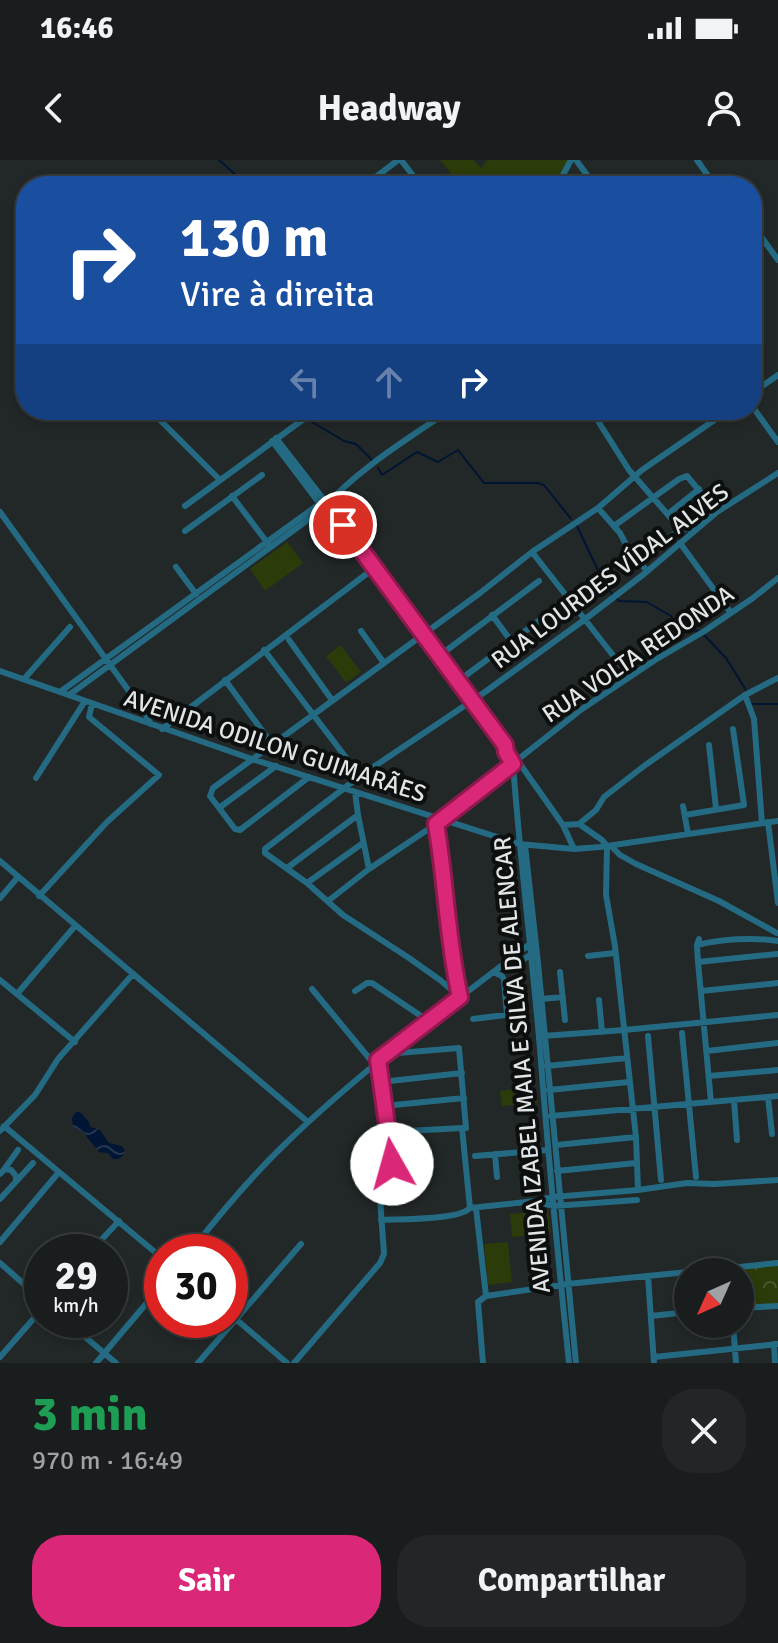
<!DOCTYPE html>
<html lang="pt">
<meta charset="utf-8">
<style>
:root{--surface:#1a1d1d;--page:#232626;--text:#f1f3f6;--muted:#9fa2a4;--line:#383b3b;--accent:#db2777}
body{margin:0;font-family:Signika,sans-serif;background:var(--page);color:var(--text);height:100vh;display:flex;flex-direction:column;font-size:30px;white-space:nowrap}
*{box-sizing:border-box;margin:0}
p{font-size:26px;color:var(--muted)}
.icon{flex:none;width:44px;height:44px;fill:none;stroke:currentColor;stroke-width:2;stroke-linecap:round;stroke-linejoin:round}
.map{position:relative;height:1203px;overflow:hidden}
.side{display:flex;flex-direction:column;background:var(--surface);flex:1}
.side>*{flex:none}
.banner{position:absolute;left:16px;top:16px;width:746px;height:244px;border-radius:32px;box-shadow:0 4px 12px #0003,0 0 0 2px var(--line);background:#1a4fa0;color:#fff;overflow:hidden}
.needle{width:52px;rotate:225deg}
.fabs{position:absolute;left:674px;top:1098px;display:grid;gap:16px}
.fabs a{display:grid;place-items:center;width:80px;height:80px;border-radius:50%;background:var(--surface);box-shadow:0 4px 12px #0003,0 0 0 2px var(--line);font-size:40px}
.speed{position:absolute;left:24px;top:1074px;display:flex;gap:16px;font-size:40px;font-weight:700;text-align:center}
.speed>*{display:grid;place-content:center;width:104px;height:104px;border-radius:50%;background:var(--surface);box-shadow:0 4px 12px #0003,0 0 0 2px var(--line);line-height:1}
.speed small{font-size:20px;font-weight:400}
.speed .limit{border:12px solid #d22;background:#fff;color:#111}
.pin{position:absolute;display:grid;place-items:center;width:68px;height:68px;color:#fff;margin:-34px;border:4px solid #fff;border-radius:50%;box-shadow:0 2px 8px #0007}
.me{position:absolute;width:88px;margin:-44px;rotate:353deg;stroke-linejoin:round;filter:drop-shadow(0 0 6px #0008)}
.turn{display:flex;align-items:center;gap:28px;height:168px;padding:0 32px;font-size:36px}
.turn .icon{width:104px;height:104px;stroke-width:2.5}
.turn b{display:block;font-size:56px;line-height:68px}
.lanes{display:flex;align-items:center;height:76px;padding:0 32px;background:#0003;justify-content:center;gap:40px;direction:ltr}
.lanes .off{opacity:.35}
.round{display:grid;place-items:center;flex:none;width:84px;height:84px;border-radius:32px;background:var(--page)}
.head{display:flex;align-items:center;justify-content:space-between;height:136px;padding:0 32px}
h1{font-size:48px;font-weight:700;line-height:60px;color:#1e9e55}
.primary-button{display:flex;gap:16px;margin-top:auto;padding:16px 32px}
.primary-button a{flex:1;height:92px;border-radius:32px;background:var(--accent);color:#fff;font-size:32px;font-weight:700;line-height:92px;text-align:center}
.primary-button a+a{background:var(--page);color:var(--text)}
.status{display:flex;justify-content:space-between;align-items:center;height:56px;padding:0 40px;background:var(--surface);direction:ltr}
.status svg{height:22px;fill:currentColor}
header{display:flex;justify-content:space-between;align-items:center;height:104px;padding:0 32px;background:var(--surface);font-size:36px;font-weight:700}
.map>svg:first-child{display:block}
.green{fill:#2b3b0a}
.park{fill:url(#park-crowns)}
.water{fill:url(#water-waves)}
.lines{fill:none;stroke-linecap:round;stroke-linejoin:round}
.stream{stroke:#001433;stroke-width:2}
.minor{stroke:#236a82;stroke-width:6}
.route-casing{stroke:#8e194d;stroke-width:20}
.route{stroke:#db2777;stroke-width:14}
.labels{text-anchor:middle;stroke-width:8;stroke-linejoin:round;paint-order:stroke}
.street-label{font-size:24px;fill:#e2e5e5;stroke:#0d0f0f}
</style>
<div class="status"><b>16:46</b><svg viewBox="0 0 49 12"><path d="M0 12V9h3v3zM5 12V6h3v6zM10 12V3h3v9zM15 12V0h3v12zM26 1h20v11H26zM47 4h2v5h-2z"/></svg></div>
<header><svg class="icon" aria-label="back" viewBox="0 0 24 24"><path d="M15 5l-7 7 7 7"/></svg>Headway<svg class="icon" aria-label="person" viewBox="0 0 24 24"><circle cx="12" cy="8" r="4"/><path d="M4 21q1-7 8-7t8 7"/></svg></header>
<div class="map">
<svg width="778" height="1203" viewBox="0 0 778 1203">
<defs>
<pattern id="park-crowns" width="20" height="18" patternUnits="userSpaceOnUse" patternTransform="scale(2)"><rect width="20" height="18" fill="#2b3b0a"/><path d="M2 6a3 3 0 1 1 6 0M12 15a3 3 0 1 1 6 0" fill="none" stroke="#49572e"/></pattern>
<pattern id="water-waves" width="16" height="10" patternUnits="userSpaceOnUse" patternTransform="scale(2)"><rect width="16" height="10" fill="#001433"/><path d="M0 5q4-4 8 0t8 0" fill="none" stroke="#253650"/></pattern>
</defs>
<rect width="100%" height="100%" fill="#222727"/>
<!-- green -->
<path class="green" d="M440,0H474L481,8L487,0H569L553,26H461Z
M287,382L303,403L265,431L250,409Z
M341,485L361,512L346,523L326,496Z
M535,927L537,943L502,946L500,931Z
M548,1051L550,1073L512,1077L510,1054Z
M508,1082L512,1122L488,1125L484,1084Z"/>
<!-- park -->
<path class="park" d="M778,1106V1144L740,1147V1112H729L730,1110Z"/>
<!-- water -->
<path class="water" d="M76,952H80L89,962L90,967L99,969L109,983L122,986L125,991L123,996L118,999H113L108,993L99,992C94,984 88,981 85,973L73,967L72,958Z"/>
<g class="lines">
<!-- stream -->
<path class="stream" d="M219,0L244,22L245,26
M296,250L302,256
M309,260L344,281L356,284L373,301
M378,308L382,315L417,292L438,302L458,290L484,323H538L544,325L571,359
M577,366L603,421L612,434
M615,437L619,441L647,442L671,456L675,463L683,469L698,471
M704,475L726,498L746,530
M752,544H778"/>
<!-- minor -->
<path class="minor" d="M401,0L421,26
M576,0L595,26
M697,0L715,26
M364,26L398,0
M557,26L571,0
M752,64L778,100
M752,233L778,215
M752,246L778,282
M150,250L220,320
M591,250L629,310L676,364L685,369H696
M276,278L325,341L505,585L506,592L513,604C520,699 532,794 540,889C548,993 558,1098 569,1203
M272,281C350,382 423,486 500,588L505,592
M232,336L269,385
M185,346L316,250
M598,348L620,373L633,398H637L646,410
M0,352L144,552L151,564
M668,354L699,329
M614,366L679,319L687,316L717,352
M185,371L262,315
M680,383L731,453
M532,392L630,517
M637,398L683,368
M176,407L196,434
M492,455L511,481
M361,471L384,503
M289,480L332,540
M264,490L360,616
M439,496L539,421
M0,511L252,599L519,684L574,689L600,687L778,661
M24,519L70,467
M225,520L272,584
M457,522L555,449
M60,532L322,342
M69,535L324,348C355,311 409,278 450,250
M745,535L754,559L762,663
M162,569L373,409
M709,585L716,648
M518,601L563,665L574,689
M309,617L240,670L235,669L210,636L213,628L480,433L532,392L598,348L642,310L729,250
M36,618L85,541
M355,632L358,655L369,709
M683,646L688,674
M219,648L276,606
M685,655L744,645L733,569
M768,662L778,743
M436,664C446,721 447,780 460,837
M579,664L602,680L607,686L606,735L615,786L636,977L638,1030
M563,665L579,664L596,650L604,637L644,606L745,535L778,518
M525,685L538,803L576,1203
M611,686L620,695L636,704L719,741L777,773
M0,701L308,962
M287,708L358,655
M307,723L363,683
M39,736L107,662L159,615L89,557L92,544
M0,738L18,717
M328,741L369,709L436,664L582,549L655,500L703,472L753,438L778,418
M699,779L697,785L698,802L711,942
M697,785C722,779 753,777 778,781
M588,796L615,793
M508,801H521L530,795
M698,802L777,794
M493,812L502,816L504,820L507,855
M560,812L565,860
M0,820L75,882
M312,829L374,904
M355,831L367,823H372L427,860
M701,831L778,823
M17,834L75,766
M460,837L440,820L409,798L343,755L307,723L265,693V689L360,616L485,532L584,460L644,414L717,352L778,313
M541,839L563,837
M599,840L602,872
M473,859L521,853
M682,873L696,1017
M543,876L624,870L778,855
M648,876L661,1020
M707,891L778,883
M386,894L459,888L466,968H462L470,1048
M547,906L627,898
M709,916L778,910
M381,922L462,913
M549,930L629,922
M768,937L772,974
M734,940L737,980
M384,946L464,938
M551,956L778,936
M4,966L162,1098
M0,971L35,935L58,899L133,814
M388,972L462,968
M556,985L636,977
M495,994L497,1017
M475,996L548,990
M3,1011L18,990
M557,1011L636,1003
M0,1014L5,1009L11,1010L16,1016V1021
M0,1039L33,1003
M538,1042L554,1046L637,1040
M476,1048L486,1136
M381,1060C400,1059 459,1060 470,1048L535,1041L553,1037L638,1030L687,1023L714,1024L778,1020
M0,1082L59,1012
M90,1092L119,1061
M190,1092C219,1055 249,1019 283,986C359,912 445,849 530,784
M0,1103L42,1140
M648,1116L654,1203
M486,1136L567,1124L778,1103
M740,1148L778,1146
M230,1154L287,1203
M651,1156L688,1152
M65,1160L116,1203
M733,1164L736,1203
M774,1184L775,1203
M0,1197L42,1149
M654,1197L778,1184
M96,1203L162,1125
M198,1203L301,1084
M294,1203L380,1103L384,1094L378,1011L382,1005L393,1003L378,900
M483,1203L478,1142L486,1136"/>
</g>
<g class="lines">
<!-- route casing -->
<g class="route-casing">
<path id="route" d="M343,365L505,585L506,592L513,604L436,664C446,721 447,780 460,837L378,900C383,934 387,969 393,1003L392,1004"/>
</g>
<!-- route -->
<use href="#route" class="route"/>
</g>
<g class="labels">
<!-- street labels -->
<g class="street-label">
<text transform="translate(610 416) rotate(-37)" y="8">RUA LOURDES VÍDAL ALVES</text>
<text transform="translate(638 494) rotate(-34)" y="8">RUA VOLTA REDONDA</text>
<text transform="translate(275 586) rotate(18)" y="8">AVENIDA ODILON GUIMARÃES</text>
<text transform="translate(522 905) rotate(-95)" y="8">AVENIDA IZABEL MAIA E SILVA DE ALENCAR</text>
</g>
</g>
</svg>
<div class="fabs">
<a><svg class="needle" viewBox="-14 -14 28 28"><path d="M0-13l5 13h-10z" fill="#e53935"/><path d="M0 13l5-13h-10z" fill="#9fa2a4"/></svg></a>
</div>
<div class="speed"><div>29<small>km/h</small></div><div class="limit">30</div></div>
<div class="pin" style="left:343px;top:365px;background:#d93025"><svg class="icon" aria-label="arrive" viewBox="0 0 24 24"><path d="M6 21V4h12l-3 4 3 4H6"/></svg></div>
<svg class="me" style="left:392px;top:1004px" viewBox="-20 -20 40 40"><circle r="19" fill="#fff"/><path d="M0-13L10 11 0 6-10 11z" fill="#db2777"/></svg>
<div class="banner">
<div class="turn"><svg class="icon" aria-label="right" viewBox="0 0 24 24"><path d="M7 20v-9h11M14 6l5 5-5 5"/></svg><div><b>130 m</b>Vire à direita</div></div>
<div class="lanes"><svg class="icon off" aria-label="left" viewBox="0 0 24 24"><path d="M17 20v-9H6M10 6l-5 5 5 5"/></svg><svg class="icon off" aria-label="ahead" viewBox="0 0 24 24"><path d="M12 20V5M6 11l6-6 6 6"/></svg><svg class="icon" aria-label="right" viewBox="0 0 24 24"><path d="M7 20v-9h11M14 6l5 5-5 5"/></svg></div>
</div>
</div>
<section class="side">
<div class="head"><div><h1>3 min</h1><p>970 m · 16:49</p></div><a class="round"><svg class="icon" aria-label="close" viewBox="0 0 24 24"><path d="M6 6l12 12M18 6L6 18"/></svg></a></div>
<div class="primary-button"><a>Sair</a><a>Compartilhar</a></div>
</section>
